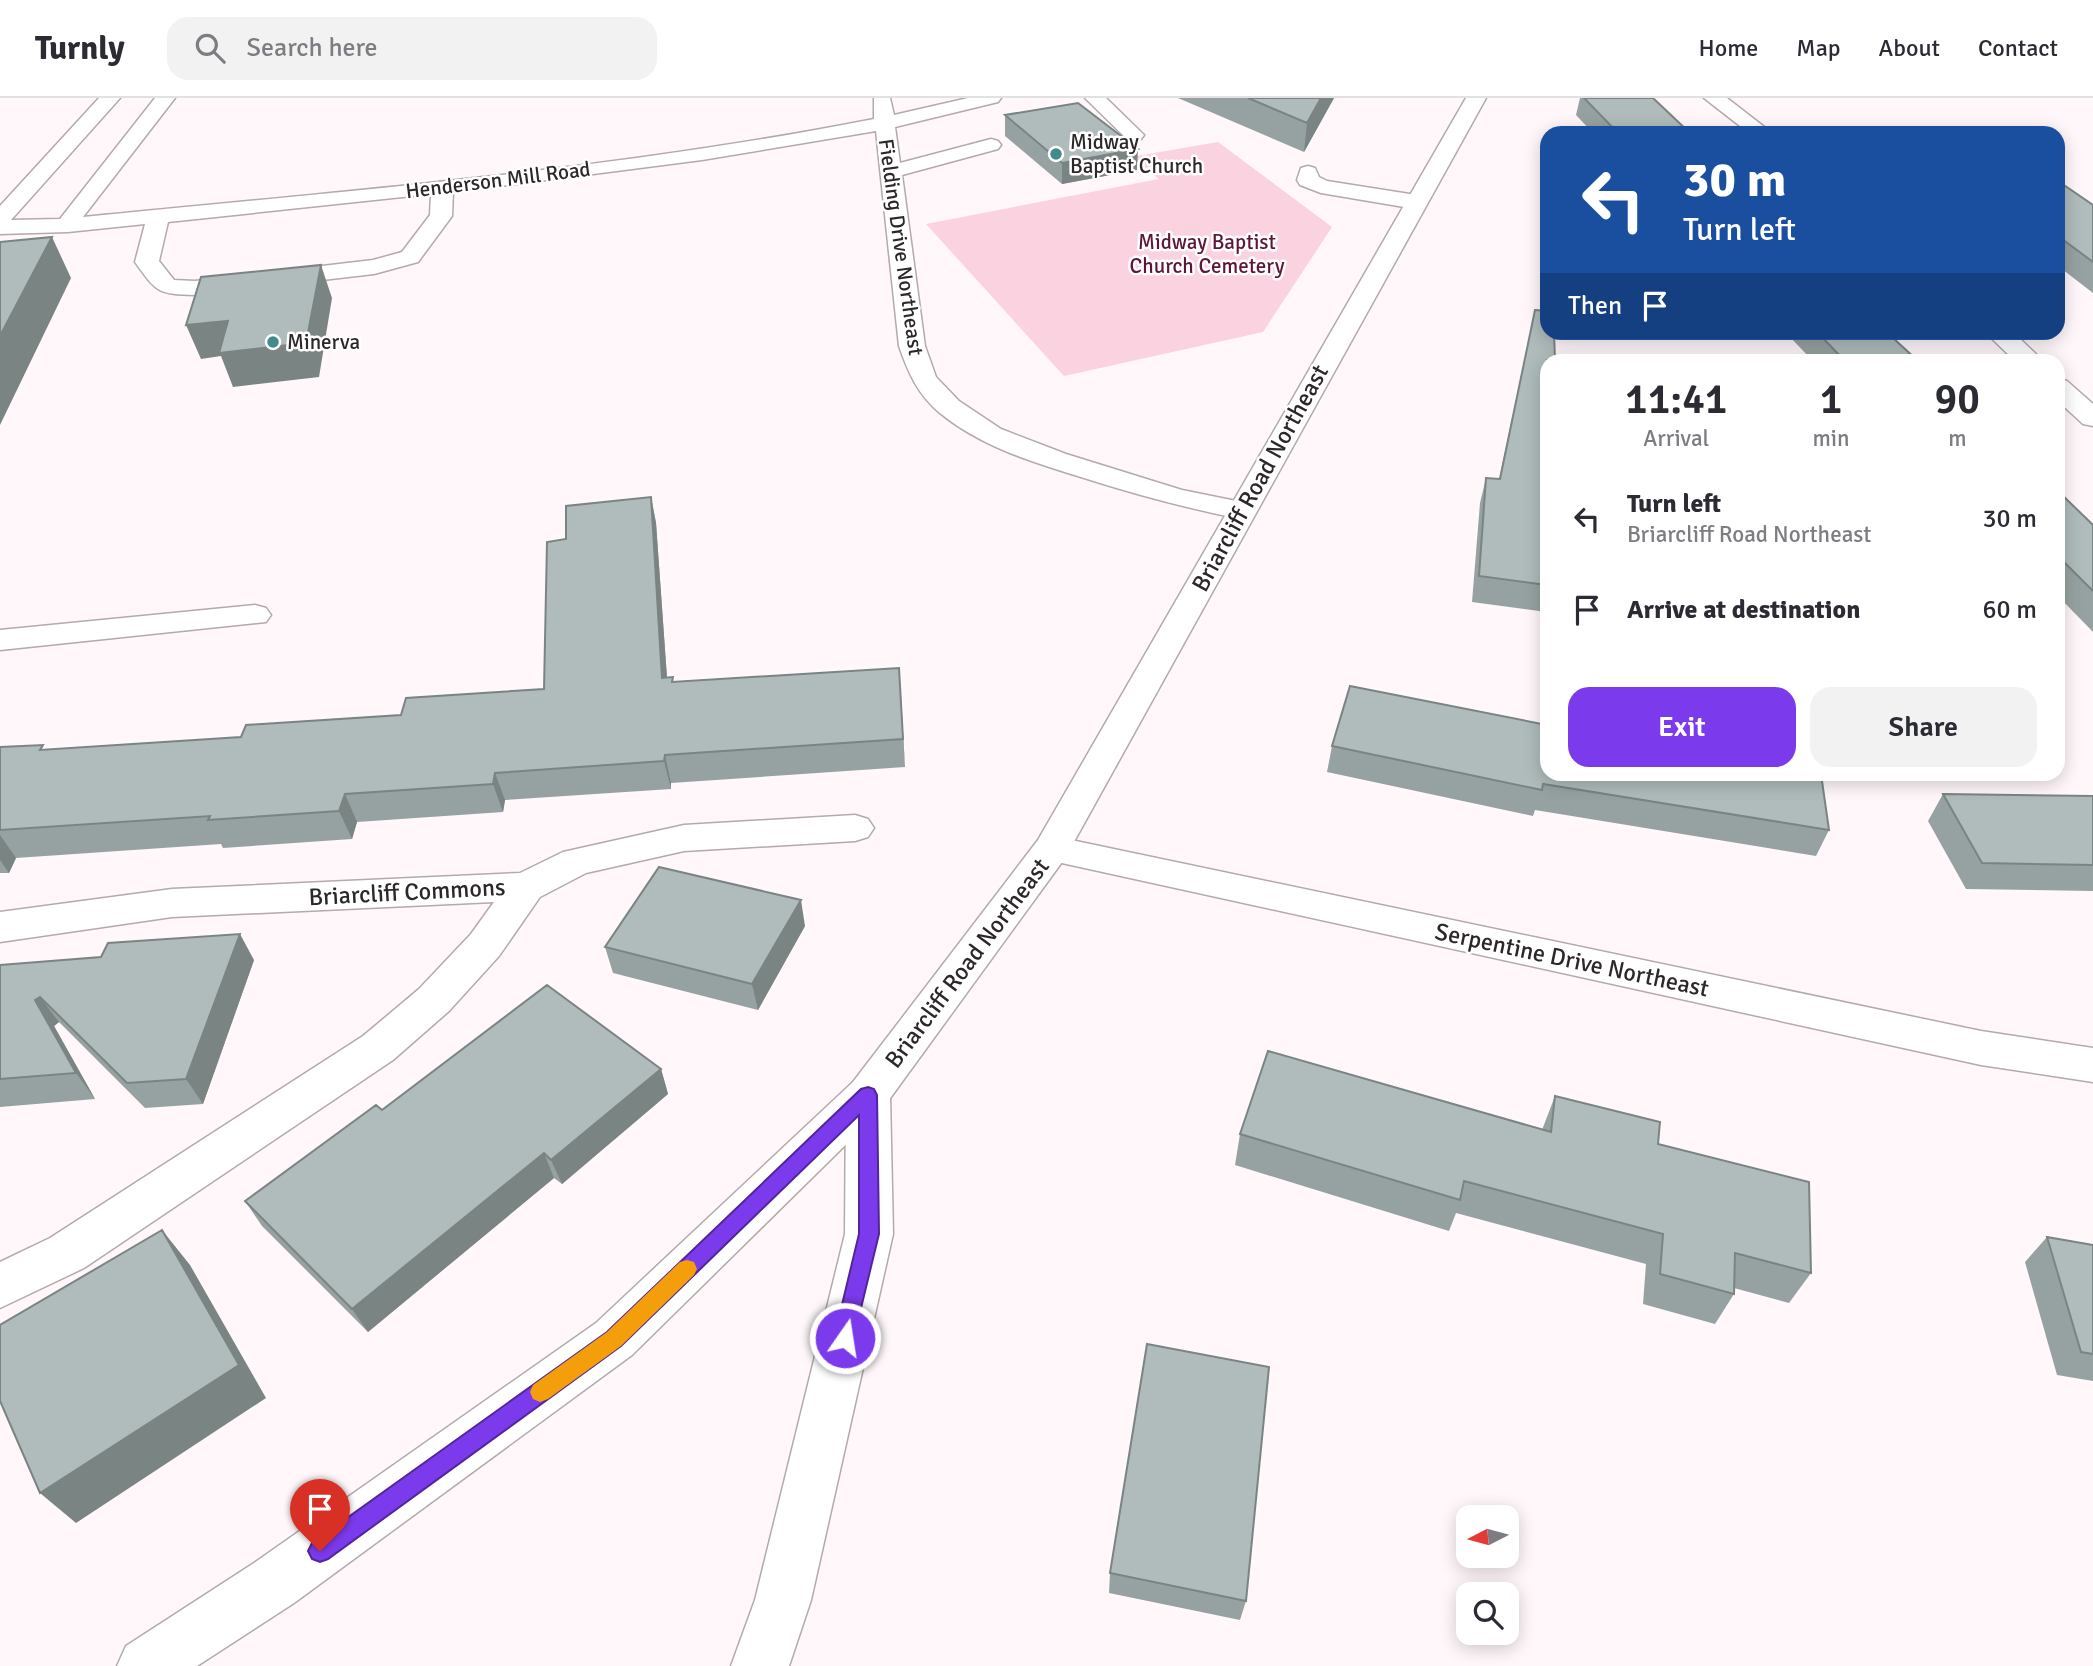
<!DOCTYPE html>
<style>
:root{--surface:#fff;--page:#f2f2f3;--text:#2b2b33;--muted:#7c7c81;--line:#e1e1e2;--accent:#7c3aed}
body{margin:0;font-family:Signika,sans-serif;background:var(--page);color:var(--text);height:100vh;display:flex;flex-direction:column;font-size:26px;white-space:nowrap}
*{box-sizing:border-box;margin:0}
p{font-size:23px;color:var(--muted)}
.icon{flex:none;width:38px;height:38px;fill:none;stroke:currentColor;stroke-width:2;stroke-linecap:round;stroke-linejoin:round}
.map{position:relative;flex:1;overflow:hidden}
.details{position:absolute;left:1540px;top:256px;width:525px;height:427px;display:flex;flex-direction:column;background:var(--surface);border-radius:21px;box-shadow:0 4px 18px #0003}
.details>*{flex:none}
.top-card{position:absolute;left:1540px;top:28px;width:525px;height:214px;border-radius:21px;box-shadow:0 4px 18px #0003;background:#1a4fa0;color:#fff;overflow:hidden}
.needle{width:46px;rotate:264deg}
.buttons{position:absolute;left:1456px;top:1407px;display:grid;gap:14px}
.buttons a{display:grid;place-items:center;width:63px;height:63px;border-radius:14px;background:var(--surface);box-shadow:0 4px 18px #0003;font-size:35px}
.pin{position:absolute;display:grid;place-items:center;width:60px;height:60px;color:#fff;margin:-72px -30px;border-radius:50% 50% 50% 0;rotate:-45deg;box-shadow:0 0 7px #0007}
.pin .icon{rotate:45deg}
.me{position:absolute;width:77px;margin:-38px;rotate:13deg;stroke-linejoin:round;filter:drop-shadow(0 0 5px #0008)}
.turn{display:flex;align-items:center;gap:24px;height:147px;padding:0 28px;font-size:32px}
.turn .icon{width:91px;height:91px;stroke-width:2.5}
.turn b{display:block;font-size:49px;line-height:60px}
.then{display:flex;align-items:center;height:66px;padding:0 28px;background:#0003;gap:14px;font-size:26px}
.eta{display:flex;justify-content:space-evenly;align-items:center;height:119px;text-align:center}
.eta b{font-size:42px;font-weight:600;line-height:49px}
.primary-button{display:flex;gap:14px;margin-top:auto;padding:14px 28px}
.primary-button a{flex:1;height:80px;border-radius:21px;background:var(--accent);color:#fff;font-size:28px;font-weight:600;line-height:80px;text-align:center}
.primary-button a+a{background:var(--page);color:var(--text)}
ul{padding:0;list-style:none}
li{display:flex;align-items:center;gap:21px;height:91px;padding:0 28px}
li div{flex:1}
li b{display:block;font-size:26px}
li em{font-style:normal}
header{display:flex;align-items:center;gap:42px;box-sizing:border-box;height:98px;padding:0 35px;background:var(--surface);border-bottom:2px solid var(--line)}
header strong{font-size:33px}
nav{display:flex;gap:38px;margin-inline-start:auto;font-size:24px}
.search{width:490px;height:63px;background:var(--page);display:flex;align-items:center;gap:18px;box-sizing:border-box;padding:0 24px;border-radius:21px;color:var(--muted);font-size:26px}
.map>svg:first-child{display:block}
.green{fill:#fbd2e0}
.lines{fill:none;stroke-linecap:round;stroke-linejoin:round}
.minor-casing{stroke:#b4a9ac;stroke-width:3}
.major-casing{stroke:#b4a9ac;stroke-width:3}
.minor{fill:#fff;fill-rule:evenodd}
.major{fill:#fff;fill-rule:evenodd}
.wall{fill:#96a2a1}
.shaded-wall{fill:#7a8483}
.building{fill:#afbcbb;stroke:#7a8483;stroke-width:2}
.route{fill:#7c3aed;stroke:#51269a;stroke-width:2}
.slow{fill:#f59e0b}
.poi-dot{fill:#438b8b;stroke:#fff;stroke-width:2.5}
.labels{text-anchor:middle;stroke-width:5;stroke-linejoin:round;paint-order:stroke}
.far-poi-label{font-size:21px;fill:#2c2729;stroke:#fff;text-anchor:start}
.far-street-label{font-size:21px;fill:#2c2729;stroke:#fff}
.far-park-label{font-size:21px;fill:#5d1638;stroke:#fff}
.street-label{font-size:24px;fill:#2c2729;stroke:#fff}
</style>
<header>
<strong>Turnly</strong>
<div class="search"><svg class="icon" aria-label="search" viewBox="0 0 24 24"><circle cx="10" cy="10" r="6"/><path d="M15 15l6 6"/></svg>Search here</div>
<nav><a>Home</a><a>Map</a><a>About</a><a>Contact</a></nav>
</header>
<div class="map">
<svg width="2093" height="1568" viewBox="0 0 2093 1568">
<rect width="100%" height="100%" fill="#fff7fa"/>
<!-- green -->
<path class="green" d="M1218,44L1332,129L1263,234L1064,278L926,126L1159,81L1131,59Z"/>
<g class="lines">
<!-- minor casing -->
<g class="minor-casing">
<path id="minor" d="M99,0H120L11,122L60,121L155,0H175L83,119C347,93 614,72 874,21V0H890L894,17L968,0H1001L998,4L895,29L900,65L991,41L998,43L1001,47L998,51L902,77L925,248L936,279L959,303L1001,331L1066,356L1182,392L1251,406L1256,412L1251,418L1241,421C1186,410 1134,396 1081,379C1032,364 980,348 940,315C918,297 908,274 899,248L876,33L702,62L453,94L452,118L418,164L374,176L195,197C158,196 157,195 135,164L145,126L68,134L0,136V108ZM431,96L430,117L402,154L373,162L195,183L174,182L159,163L168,124Z
M1085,0H1106L1144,37L1141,41H1127Z
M1704,0H1727L1772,35H1749Z
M1308,68L1315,70L1319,79L1327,83L1416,97L1424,99L1427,104L1424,109L1416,111L1321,95L1300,87L1297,82L1301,70Z
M1985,234H2013L2042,262H2014Z
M2058,281L2067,283L2093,306V328L2083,326L2058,303Z
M255,507L266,510L271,517L266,524L0,552V532Z
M855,717L868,721L874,730L868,739L855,743L684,753L586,775L540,799L499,858L449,913L393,962L84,1170L0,1210V1164L50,1140L363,938L419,891L471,836L494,804L172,819L0,844V814L172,791L520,775L563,754L684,727Z
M1052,738L1981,933L2093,950V984L1981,967L1039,760L1033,751L1039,742Z
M868,979L883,984L890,997L893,1136L811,1502L789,1568H731L755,1502L845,1136L846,997L853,984Z"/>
</g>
<!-- major casing -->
<g class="major-casing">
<path id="major" d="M1466,0H1486L1065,760L883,1010L632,1257L294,1505L197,1568H117L126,1548L254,1465L596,1225L853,984L1038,742Z"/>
</g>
<!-- minor -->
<use href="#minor" class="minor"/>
<!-- major -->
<use href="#major" class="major"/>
</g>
<!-- wall -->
<path class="wall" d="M1178,0H1334L1304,54Z
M1580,0H1653L1690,35H1593L1576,17Z
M1005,17L1137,72L1062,86L1005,38Z
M2058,83L2093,107V195L2058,168Z
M1535,212L1547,262V514L1472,504L1480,405L1486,380L1499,381Z
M1771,234H1892L1898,240L1897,243L1917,262H1812L1789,238L1775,239Z
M2058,393L2093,427V534L2058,498Z
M651,399L656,425L667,580L674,584L899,570L905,669L671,685V691L505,702L503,714L357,724L352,741L223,750L221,746L16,760L9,775H0V649L47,652L241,639L401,617L544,591L566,441Z
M1332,648L1829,732L1816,758L1535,712L1533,718L1327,674Z
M1943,696L2093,698V793L1966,791L1928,723Z
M805,828L758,912L613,875L605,849Z
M254,862L203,1006L145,1010L59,924L54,928L95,1001L0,1009V867Z
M661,971L668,996L562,1086L554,1080L368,1234L262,1128L245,1103L382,1012Z
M1555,998L1658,1046L1811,1175L1789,1205L1734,1190V1196L1715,1226L1643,1206L1646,1166L1456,1115L1449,1133L1235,1067L1240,1036L1542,1032Z
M2047,1139L2093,1147V1283L2057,1277L2025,1164Z
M1110,1475L1246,1503L1240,1522L1109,1495Z"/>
<!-- shaded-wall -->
<path class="shaded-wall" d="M1321,0H1334L1304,54L1307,25Z
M1138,51L1137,72L1062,86V65Z
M52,139L71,180L0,327V238Z
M321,167L332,200L319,279L233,289L221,258L201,261L186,227L228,223Z
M651,399L656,425L669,608L662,580Z
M899,570L901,597L905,669L903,641Z
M665,657L671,685V691L664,663Z
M495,675L505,702L503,714L493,686Z
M345,696L357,724L352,741L339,713Z
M0,737L16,760L9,775L0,762Z
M801,802L805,828L758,912L752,886Z
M240,836L254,862L203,1006L186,981Z
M40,899L59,924L54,928L95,1001L76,975L35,902Z
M661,971L668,996L562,1086L551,1062Z
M544,1055L554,1080L368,1234L352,1211Z
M162,1132L190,1167L266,1300L76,1425L40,1395Z"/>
<!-- building -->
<path class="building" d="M1248,0H1321L1307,25Z
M1584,0H1653L1690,35H1618Z
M1078,5L1138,51L1062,65L1005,17Z
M2058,83L2093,107V164L2058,138Z
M52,139L0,238V144Z
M321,167L306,245L219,255L228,223L186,227L201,179Z
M1535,212L1547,213V234H1554L1555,262H1547V487L1479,478L1486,380L1500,381Z
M1817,234H1892L1898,240H1893L1917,262H1844Z
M2058,393L2093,427V493L2058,458Z
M651,399L662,580L673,579L672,584L899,570L903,641L665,657L664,663L495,675L493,686L345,696L339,713L208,722L210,718L0,732V649L43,647L40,652L241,639L246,627L401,617L406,600L544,591L547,444L566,441V408Z
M1350,588L1547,627V676H1821L1829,732L1543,686L1542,692L1332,648Z
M1943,696L2093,698V767L1982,765Z
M659,769L801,802L752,886L605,849Z
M240,836L186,981L127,985L40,899L35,902L76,975L0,981V867L101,859L108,845Z
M547,887L661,971L551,1062L544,1055L352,1211L245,1103L376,1007L382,1012Z
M1268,953L1551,1034L1555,998L1660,1024L1658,1046L1809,1084L1811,1175L1735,1155L1734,1196L1660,1176L1663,1136L1464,1083L1460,1102L1240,1036Z
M162,1132L239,1267L40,1395L0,1303V1227Z
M2047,1139L2093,1147V1256L2081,1254Z
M1147,1246L1269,1269L1246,1503L1110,1475Z"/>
<!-- route -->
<path class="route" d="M868,989L874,991L877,997L879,1136L852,1247L845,1250L837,1247L834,1240L859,1136V1017L621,1248L328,1461L320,1464L312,1461L308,1453L312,1445L607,1234L861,991Z"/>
<!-- slow -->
<path class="slow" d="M687,1162L694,1164L697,1171L694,1177L621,1248L548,1301L540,1304L533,1301L530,1294L533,1287L607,1234L680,1164Z"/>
<!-- markers -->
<g class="poi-dot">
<circle cx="1056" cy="56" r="7"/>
<circle cx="273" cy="244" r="7"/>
</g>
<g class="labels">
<!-- far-poi labels -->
<g class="far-poi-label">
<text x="1070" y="51">Midway<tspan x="1070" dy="24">Baptist Church</tspan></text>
<text x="287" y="251">Minerva</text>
</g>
<!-- far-street labels -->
<g class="far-street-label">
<text transform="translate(498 82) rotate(-7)" y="7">Henderson Mill Road</text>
<text transform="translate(901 149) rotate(82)" y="7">Fielding Drive Northeast</text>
</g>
<!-- far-park labels -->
<g class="far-park-label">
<text x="1207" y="151">Midway Baptist<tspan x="1207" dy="24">Church Cemetery</tspan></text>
</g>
<!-- street labels -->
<g class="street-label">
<text transform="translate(1260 380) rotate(-61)" y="8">Briarcliff Road Northeast</text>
<text transform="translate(407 794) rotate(-3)" y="8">Briarcliff Commons</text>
<text transform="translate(1572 862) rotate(12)" y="8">Serpentine Drive Northeast</text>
<text transform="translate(967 865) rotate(-53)" y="8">Briarcliff Road Northeast</text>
</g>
</g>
</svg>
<div class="buttons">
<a><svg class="needle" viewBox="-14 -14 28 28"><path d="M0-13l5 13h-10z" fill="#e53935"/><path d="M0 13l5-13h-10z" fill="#7c7c81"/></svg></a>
<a><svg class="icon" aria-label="search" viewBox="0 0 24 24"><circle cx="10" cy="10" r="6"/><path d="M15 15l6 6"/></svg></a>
</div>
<div class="pin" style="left:320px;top:1453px;background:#d93025"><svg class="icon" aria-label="arrive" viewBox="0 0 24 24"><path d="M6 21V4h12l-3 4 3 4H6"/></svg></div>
<svg class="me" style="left:845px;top:1240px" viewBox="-20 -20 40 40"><circle r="17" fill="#7c3aed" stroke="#fff" stroke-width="3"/><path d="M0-11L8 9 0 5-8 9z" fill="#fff"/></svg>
<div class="top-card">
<div class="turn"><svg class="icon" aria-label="left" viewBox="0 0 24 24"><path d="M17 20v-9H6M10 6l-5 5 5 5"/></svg><div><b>30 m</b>Turn left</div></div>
<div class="then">Then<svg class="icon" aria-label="arrive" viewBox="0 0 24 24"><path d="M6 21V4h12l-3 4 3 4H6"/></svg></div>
</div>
<section class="details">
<div class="eta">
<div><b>11:41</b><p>Arrival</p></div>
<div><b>1</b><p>min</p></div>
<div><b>90</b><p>m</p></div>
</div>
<ul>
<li><svg class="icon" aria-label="left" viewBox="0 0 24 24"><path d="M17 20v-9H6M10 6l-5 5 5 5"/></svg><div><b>Turn left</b><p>Briarcliff Road Northeast</p></div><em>30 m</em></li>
<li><svg class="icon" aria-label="arrive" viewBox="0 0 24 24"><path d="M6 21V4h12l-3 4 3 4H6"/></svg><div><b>Arrive at destination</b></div><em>60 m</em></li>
</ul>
<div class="primary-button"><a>Exit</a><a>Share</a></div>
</section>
</div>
